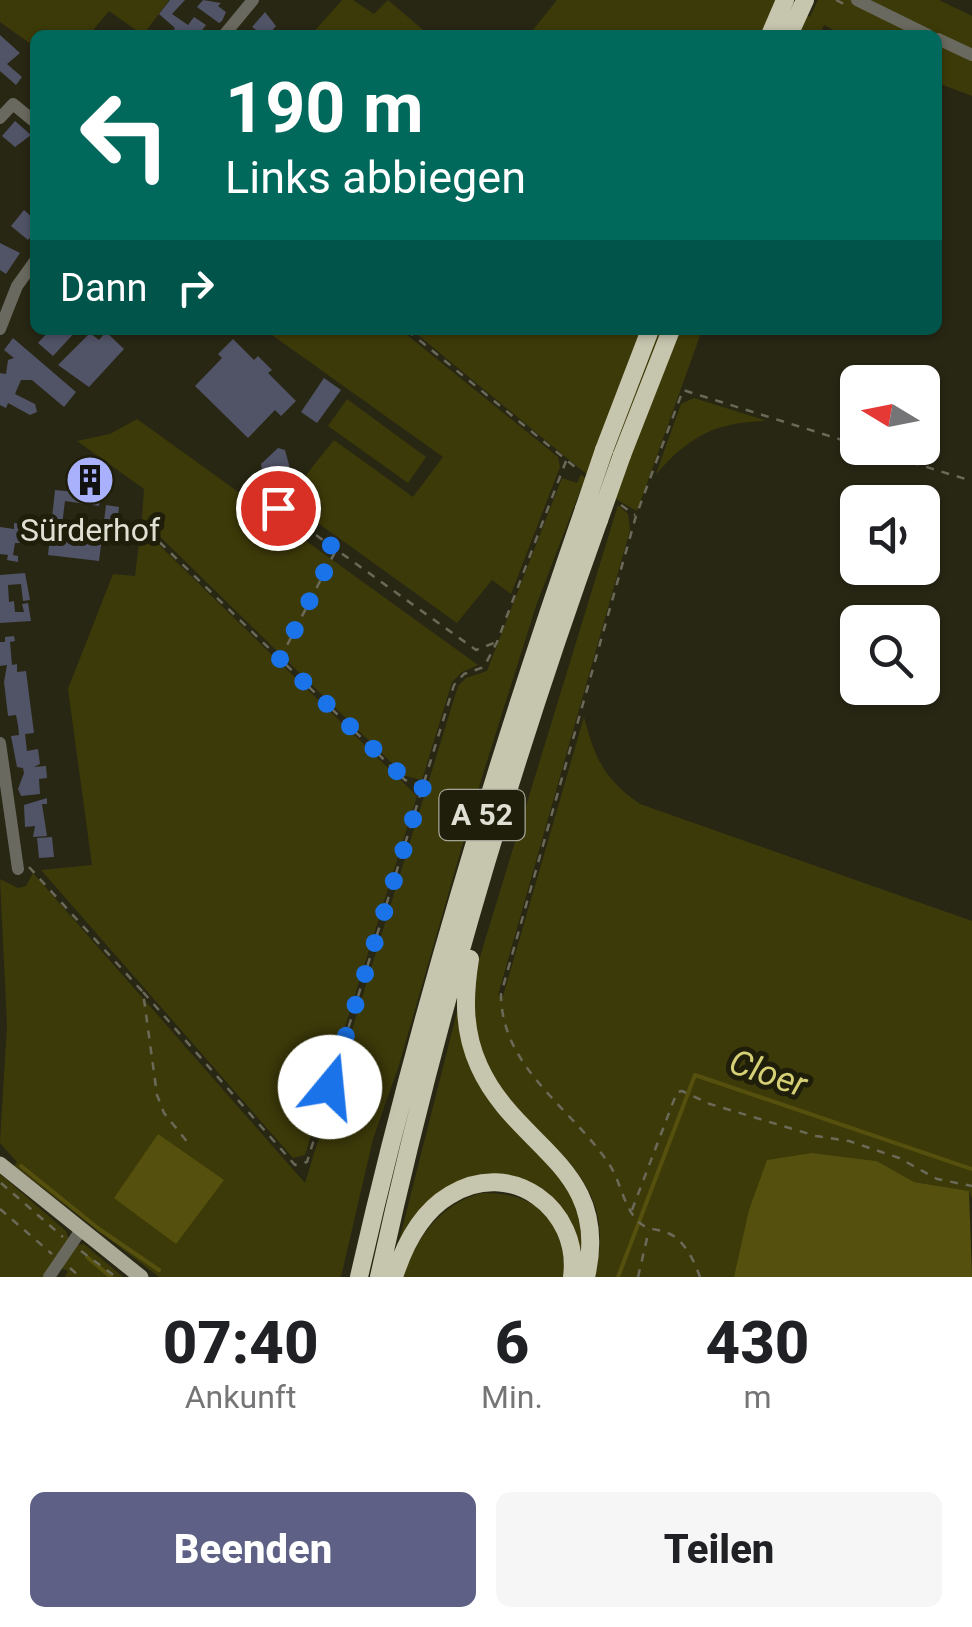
<!DOCTYPE html>
<html lang="de">
<meta charset="utf-8">
<style>
:root{--surface:#fff;--page:#f6f6f6;--text:#202124;--muted:#757577;--accent:#5e6185}
body{margin:0;font-family:Roboto,sans-serif;background:var(--page);color:var(--text);height:100vh;display:flex;flex-direction:column;font-size:38px;white-space:nowrap}
*{box-sizing:border-box;margin:0}
p{font-size:32px;color:var(--muted)}
.icon{flex:none;width:55px;height:55px;fill:none;stroke:currentColor;stroke-width:2;stroke-linecap:round;stroke-linejoin:round}
.map{position:relative;height:1277px;overflow:hidden}
.panel{display:flex;flex-direction:column;background:var(--surface);flex:1}
.panel>*{flex:none}
.guide{position:absolute;left:30px;top:30px;width:912px;height:305px;border-radius:15px;box-shadow:0 2px 8px #0004;background:#00695c;color:#fff;overflow:hidden}
.needle{width:65px;rotate:280deg}
.fabs{position:absolute;left:840px;top:365px;display:grid;gap:20px}
.fabs a{display:grid;place-items:center;width:100px;height:100px;border-radius:15px;background:var(--surface);box-shadow:0 2px 8px #0004;font-size:50px}
.pin{position:absolute;display:grid;place-items:center;width:85px;height:85px;color:#fff;margin:-42px;border:5px solid #fff;border-radius:50%;box-shadow:0 2px 10px #0007}
.me{position:absolute;width:110px;margin:-55px;rotate:17deg;stroke-linejoin:round;filter:drop-shadow(0 0 8px #0008)}
.turn{display:flex;align-items:center;gap:35px;height:210px;padding:0 30px;font-size:45px}
.turn .icon{width:130px;height:130px;stroke-width:2.5}
.turn b{display:block;font-size:70px;line-height:85px}
.then{display:flex;align-items:center;height:95px;padding:0 30px;background:#0003;gap:20px;font-size:38px}
.eta{display:flex;justify-content:space-evenly;align-items:center;height:170px;text-align:center}
.eta b{font-size:60px;font-weight:800;line-height:70px}
.action{display:flex;gap:20px;margin-top:auto;padding:20px 30px}
.action a{flex:1;height:115px;border-radius:15px;background:var(--accent);color:#fff;font-size:40px;font-weight:800;line-height:115px;text-align:center}
.action a+a{background:var(--page);color:var(--text)}
.map>svg:first-child{display:block}
.green{fill:#3d3a09}
.water{fill:#55500d}
.lines{fill:none;stroke-linecap:round;stroke-linejoin:round}
.stream{stroke:#55500d;stroke-width:4}
.building{fill:#515367}
.path{stroke:#6b6a59;stroke-width:2.5;stroke-dasharray:8 8;stroke-linecap:butt}
.minor{stroke:#69695f;stroke-width:12}
.major{stroke:#acab97;stroke-width:15}
.highway{stroke:#c6c5ae;stroke-width:18}
.highway-bridge{stroke:#c6c5ae;stroke-width:18}
.route{stroke:#1a73e8;stroke-width:18;stroke-dasharray:0 32.4}
.labels{text-anchor:middle;stroke-width:10;stroke-linejoin:round;paint-order:stroke}
.shield{fill:#1f1e0b;stroke:#a5a597;stroke-width:2.5}
.shield-label{font-size:30px;font-weight:bold;fill:#dfdfd3}
.poi-label{font-size:32px;fill:#dfdfd3;stroke:#1f1e0b}
.water-label{font-size:35px;font-style:italic;fill:#d5d075;stroke:#1f1e0b}
</style>
<div class="map">
<svg width="972" height="1277" viewBox="0 0 972 1277">
<rect width="100%" height="100%" fill="#282714"/>
<!-- green -->
<path class="green" d="M0,0H169L143,35L109,11L89,35H35V47L0,22Z
M342,0H353L374,14L388,0L429,35H311Z
M557,0H780L810,17L818,0H939L972,16V96L938,83V35H843L824,25L819,35H529Z
M265,330H401L558,457L560,467L511,594L492,580L457,623L286,500L334,440L413,497L443,457Z
M412,330H702L637,511L619,501Z
M694,398L767,421C716,422 690,436 656,474L681,404Z
M347,399L426,457L408,483L328,426Z
M137,419L478,665L462,672L452,682L422,780L405,776L142,519L144,489L77,441L110,434Z
M581,474L585,478L536,606L482,777L399,1065L373,1139L341,1277H159L14,1166L17,1162L0,1143L7,1025L0,879L18,888L26,886L33,873L305,1183L458,686L466,678L487,671L562,478L577,483Z
M618,505L628,514L630,530L498,995L503,996L584,717C595,759 604,779 640,804L972,921V1199L969,1191L914,1182L877,1161L812,1153L737,1266L734,1277H594C625,1169 528,1145 489,1067C472,1033 472,996 479,960Z
M140,536L157,543L417,796L305,1155L293,1158L41,870L92,865L68,689L113,574L135,576Z
M459,1004L467,1047L583,1208L581,1277L546,1196L468,1181L395,1257Z
M0,1174L66,1231L69,1240L45,1277H0Z
M482,1193C539,1192 564,1222 565,1277H403C417,1237 440,1204 482,1193Z
M84,1244L123,1277H65L68,1271L60,1268L77,1245Z"/>
<!-- water -->
<path class="water" d="M158,1134L224,1180L176,1244L114,1198Z
M812,1153L877,1161L914,1182L969,1191L972,1277H734L749,1210L767,1160Z"/>
<g class="lines">
<!-- stream -->
<path class="stream" d="M21,1166L99,1229L159,1270
M87,1257L111,1277
M618,1277L695,1075L972,1169"/>
</g>
<!-- building -->
<path class="building" d="M170,0H185L172,14L188,25L194,17L206,25L199,34L170,35L175,28L159,14Z
M203,0L221,3L218,6L226,12L222,21L219,23L197,7Z
M265,12L276,26L271,32L275,35H257L259,32L252,27Z
M0,35L20,53L7,64L22,77L16,85L0,71Z
M15,121L31,135L15,147L2,136Z
M24,210L35,220V232L28,240L11,226Z
M0,243L20,253L6,274L0,270Z
M50,330H77L53,356L38,343Z
M106,332L124,349L89,387L58,365L90,333L99,340Z
M13,338L76,392L64,407L32,380H21L15,394L35,404L37,412L30,415L8,403L6,408L0,405V373L6,374L8,360L14,358L4,350Z
M233,339L254,360L258,356L272,370L268,373L296,401L281,416L275,410L248,438L195,386L222,358L218,354Z
M324,378L341,390L317,423L301,412Z
M278,448L285,450L291,472L282,482L275,483L263,477L261,464Z
M78,469L104,472L99,506L65,501L62,525L103,530L106,505L119,507L116,531L130,533L129,545L107,543V538L102,537L99,561L48,555L55,490L75,492Z
M14,523L30,525V531L19,530V533L24,534L22,543H15L13,555L18,556V562L7,560L8,555L0,554V527L14,529Z
M25,573L30,600L23,601L21,584L8,585L9,602L14,601L15,612H24L22,604L28,603L31,621L0,623V575Z
M14,636L15,641L10,642L12,665L17,664V672L26,671L34,733L25,734L27,751L38,749L40,764L34,767L46,766L47,778L39,779L40,794L21,796L18,789L24,773L23,768L17,767L11,736L19,735L18,725L16,715L8,716L4,682L7,665L0,666V642H5V637Z
M47,798V804H42L47,836L33,837L35,826L25,827L24,805Z
M52,837L54,857L39,858L37,838Z"/>
<g class="lines">
<!-- path -->
<path class="path" d="M836,0L846,5
M407,330L580,471
M865,448L972,481
M621,505L635,515
M277,507L476,650L494,643
M148,531L405,780L422,786
M280,659L336,550
M29,867L143,992L157,1095L164,1113L189,1144
M143,992L295,1165L307,1162L454,685L464,674L484,667L497,642L566,461
M1,1183L63,1237
M0,1209L52,1254
M632,1210L677,1092L682,1091L710,1104L816,1136L849,1141L899,1158L937,1179L972,1186
M81,1251L116,1277
M70,1268L80,1277
M638,1277L649,1230
M700,1277C695,1263 685,1241 670,1234C658,1228 645,1231 636,1219C623,1204 620,1180 609,1164C572,1108 501,1068 501,994L636,516L683,390L858,445"/>
<!-- minor -->
<path class="minor" d="M857,0L928,35
M224,35L253,0
M938,39L972,55
M0,118L13,104L35,122
M0,329L17,286L35,261
M0,743L18,869
M49,1277L81,1230"/>
<!-- major -->
<path class="major" d="M0,1164L141,1277"/>
<!-- highway -->
<path class="highway" d="M770,35L785,0
M789,35L805,0
M604,450L650,330
M622,455L671,330
M470,959C464,996 463,1031 479,1066C516,1149 612,1166 586,1277
M359,1277C418,1017 496,761 584,509
M379,1277C435,1021 510,767 599,520
M394,1277C404,1246 421,1212 450,1195C511,1157 581,1209 572,1277"/>
<!-- highway-bridge -->
<path class="highway-bridge" d="M584,509L604,450
M599,520L622,455"/>
</g>
<g class="lines">
<!-- route -->
<path class="route" d="M278,508L336,549L280,659L406,780L423,787L330,1087"/>
</g>
<!-- icons -->
<defs>
<g id="building-disc" transform="scale(2.5)"><circle r="9.5" fill="#a9b0fc" stroke="#1f1e0b"/><path d="M-4-6H4V6H1V3H-1V6H-4ZM-2.5-4.3h1.7v1.8h-1.7ZM.8-4.3h1.7v1.8H.8ZM-2.5-1h1.7V.8h-1.7ZM.8-1h1.7V.8H.8Z" fill="#111"/></g>
</defs>
<g fill-rule="evenodd">
<use href="#building-disc" x="90" y="480"/>
</g>
<g class="labels">
<!-- shield labels -->
<rect class="shield" x="439.5" y="790" width="85" height="50" rx="8"/>
<g class="shield-label">
<text x="482" y="825">A 52</text>
</g>
<!-- poi labels -->
<g class="poi-label">
<text x="90" y="541">Sürderhof</text>
</g>
<!-- water labels -->
<g class="water-label">
<text transform="translate(768 1073) rotate(19)" y="12">Cloer</text>
</g>
</g>
</svg>
<div class="fabs">
<a><svg class="needle" viewBox="-14 -14 28 28"><path d="M0-13l5 13h-10z" fill="#e53935"/><path d="M0 13l5-13h-10z" fill="#757577"/></svg></a>
<a><svg class="icon" aria-label="sound" viewBox="0 0 24 24"><path d="M4 9h4l5-4v14l-5-4H4zM17 9q2 3 0 6"/></svg></a>
<a><svg class="icon" aria-label="search" viewBox="0 0 24 24"><circle cx="10" cy="10" r="6"/><path d="M15 15l6 6"/></svg></a>
</div>
<div class="pin" style="left:278px;top:508px;background:#d93025"><svg class="icon" aria-label="arrive" viewBox="0 0 24 24"><path d="M6 21V4h12l-3 4 3 4H6"/></svg></div>
<svg class="me" style="left:330px;top:1087px" viewBox="-20 -20 40 40"><circle r="19" fill="#fff"/><path d="M0-13L10 11 0 6-10 11z" fill="#1a73e8"/></svg>
<div class="guide">
<div class="turn"><svg class="icon" aria-label="left" viewBox="0 0 24 24"><path d="M17 20v-9H6M10 6l-5 5 5 5"/></svg><div><b>190 m</b>Links abbiegen</div></div>
<div class="then">Dann<svg class="icon" aria-label="right" viewBox="0 0 24 24"><path d="M7 20v-9h11M14 6l5 5-5 5"/></svg></div>
</div>
</div>
<section class="panel">
<div class="eta">
<div><b>07:40</b><p>Ankunft</p></div>
<div><b>6</b><p>Min.</p></div>
<div><b>430</b><p>m</p></div>
</div>
<div class="action"><a>Beenden</a><a>Teilen</a></div>
</section>
